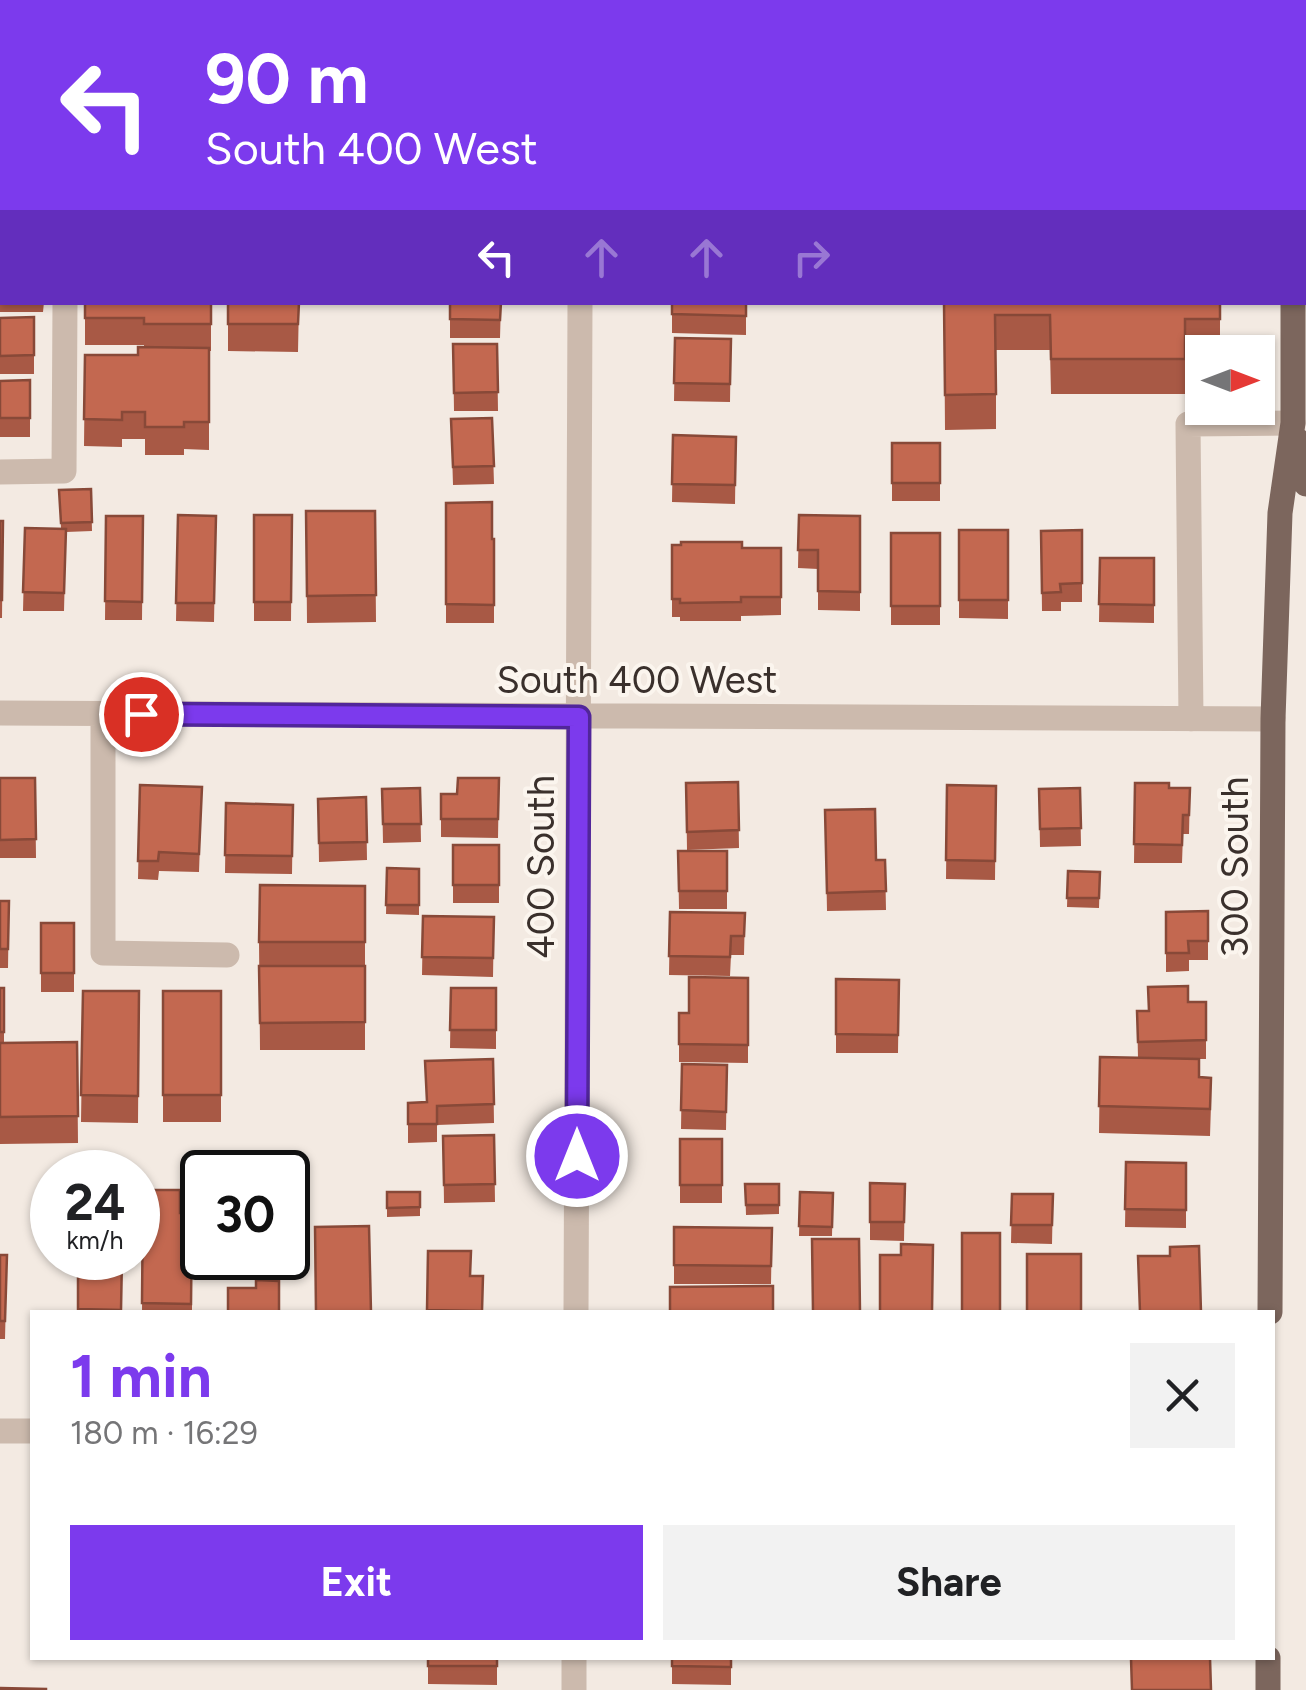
<!DOCTYPE html>
<meta charset="utf-8">
<style>
:root{--surface:#fff;--page:#f2f2f2;--text:#202124;--muted:#757577;--accent:#7c3aed}
body{margin:0;font-family:Figtree,sans-serif;background:var(--page);color:var(--text);height:100vh;display:flex;flex-direction:column;font-size:38px;white-space:nowrap}
*{box-sizing:border-box;margin:0}
p{font-size:32px;color:var(--muted)}
.icon{flex:none;width:55px;height:55px;fill:none;stroke:currentColor;stroke-width:2;stroke-linecap:round;stroke-linejoin:round}
.map{position:relative;flex:1;overflow:hidden}
.details{position:absolute;left:30px;top:1310px;width:1245px;height:350px;display:flex;flex-direction:column;background:var(--surface);border-radius:0px;box-shadow:0 2px 8px #0004}
.details>*{flex:none}
.banner{position:absolute;left:0px;top:0px;width:1308px;height:305px;box-shadow:0 2px 8px #0004;background:#7c3aed;color:#fff;overflow:hidden}
.needle{width:65px;rotate:90deg}
.controls{position:absolute;left:1185px;top:335px;display:grid;gap:20px}
.controls a{display:grid;place-items:center;width:90px;height:90px;border-radius:0px;background:var(--surface);box-shadow:0 2px 8px #0004;font-size:50px}
.speed{position:absolute;left:30px;top:1150px;display:flex;gap:20px;font-size:50px;font-weight:700;text-align:center}
.speed>*{display:grid;place-content:center;width:130px;height:130px;border-radius:50%;background:var(--surface);box-shadow:0 2px 8px #0004;line-height:1}
.speed small{font-size:25px;font-weight:400}
.speed .limit{border:5px solid #111;border-radius:15px;background:#fff;color:#111}
.pin{position:absolute;display:grid;place-items:center;width:85px;height:85px;color:#fff;margin:-42px;border:5px solid #fff;border-radius:50%;box-shadow:0 2px 10px #0007}
.me{position:absolute;width:110px;margin:-55px;rotate:0deg;stroke-linejoin:round;filter:drop-shadow(0 0 8px #0008)}
.turn{display:flex;align-items:center;gap:35px;height:210px;padding:0 40px;font-size:45px}
.turn .icon{width:130px;height:130px;stroke-width:2.5}
.turn b{display:block;font-size:70px;line-height:85px}
.lanes{display:flex;align-items:center;height:95px;padding:0 40px;background:#0003;justify-content:center;gap:50px;direction:ltr}
.lanes .off{opacity:.35}
.round{display:grid;place-items:center;flex:none;width:105px;height:105px;border-radius:0px;background:var(--page)}
.overview{display:flex;align-items:center;justify-content:space-between;height:170px;padding:0 40px}
h1{font-size:60px;font-weight:700;line-height:75px;color:var(--accent)}
.button{display:flex;gap:20px;margin-top:auto;padding:20px 40px}
.button a{flex:1;height:115px;border-radius:0px;background:var(--accent);color:#fff;font-size:40px;font-weight:700;line-height:115px;text-align:center}
.button a+a{background:var(--page);color:var(--text)}
.map>svg:first-child{display:block}
.lines{fill:none;stroke-linecap:round;stroke-linejoin:round}
.minor{stroke:#ccbaad;stroke-width:25}
.major{stroke:#7c665d;stroke-width:25}
.wall{fill:#a85945}
.building{fill:#c36850;stroke:#884938;stroke-width:2.5}
.route-casing{stroke:#51269a;stroke-width:25}
.route{stroke:#7c3aed;stroke-width:18}
.labels{text-anchor:middle;stroke-width:8;stroke-linejoin:round;paint-order:stroke}
.street-label{font-size:38px;fill:#3a302c;stroke:#fbf5ee}
</style>
<div class="map">
<svg width="1306" height="1690" viewBox="0 0 1306 1690">
<rect width="100%" height="100%" fill="#f3eae2"/>
<g class="lines">
<!-- minor -->
<path class="minor" d="M581,0V2
M67,2V0
M0,472L64,471L65,302
M0,713L1273,719
M103,714V953L227,955
M1191,719L1188,424L1293,423
M576,1312L580,302
M0,1431H32
M574,1690V1658"/>
<!-- major -->
<path class="major" d="M1293,2V0
M1297,440L1306,484
M1270,1312L1273,719L1280,513L1293,423V302
M1268,1690V1658"/>
</g>
<!-- wall -->
<path class="wall" d="M0,60H2V124H0Z
M0,131H2V186H0Z
M0,195H2V249H0Z
M0,258H2V302H44L43,312H0Z
M85,302H211V351H209V450L184,449V455H145V439H122V447L84,446L85,355H138L144,347V345H85Z
M228,302H299L298,352L228,351Z
M450,302H501L500,338H450Z
M672,302H746V335L672,333Z
M944,302H1220V352L1185,354V394H1051L1050,350H996V429L945,430Z
M34,317V374H0V318Z
M675,338L731,339L730,402L674,401Z
M453,344H497L498,411H454Z
M30,380V437H0V381Z
M492,418L494,484L453,485L451,419Z
M673,435L736,437L735,504L672,502Z
M892,443H940V501H892Z
M91,489L92,531L66,532L64,611H23L25,528H61L59,490Z
M446,503L492,539H494V623H446Z
M306,511H375L376,622L307,623Z
M178,515L216,516L214,622L176,621Z
M254,515H292L291,621H254Z
M799,515L860,516V611L818,610V569L798,568Z
M106,516H143L142,620H105Z
M0,521H3L2,618H0Z
M959,530H1008V619L959,618Z
M1082,530V602H1061V611H1042L1041,531Z
M891,533H940V625H891Z
M672,545L742,548H781V615L741,616V621H680V617H672Z
M1100,558H1154V623L1099,622Z
M0,778H35L36,858H0Z
M499,778L498,838L441,837V794H457Z
M738,782L739,848L687,850L686,783Z
M1135,783L1169,788H1190L1189,834H1183L1182,863H1134Z
M140,785L202,787L199,872L159,871L158,880L138,879Z
M947,785L996,786L995,880L946,879Z
M420,788L421,842L383,843L382,789Z
M1080,788L1081,846L1040,847L1039,789Z
M366,797L367,860L319,862L318,799Z
M226,803L293,805L292,874L225,873Z
M825,810L876,860H885L886,910L827,911Z
M453,845H499V903H453Z
M678,851H727V909H679Z
M387,868L419,869V915L386,914Z
M1068,871L1100,872L1099,908L1067,907Z
M365,886V1050H260L259,942Z
M0,901H9L8,968H0Z
M1208,911V960H1189V971L1166,972V912Z
M670,912L745,913L744,955H731L730,976L669,975Z
M423,916L494,917L493,977L422,975Z
M41,923H74V992H41Z
M748,978V1063L679,1062V1013H689Z
M836,979L899,980L898,1053H836Z
M0,988H4V1043L77,1042L78,1143L0,1144Z
M451,988H496V1049L450,1048Z
M83,991H139L138,1123L81,1122Z
M163,991H221V1122H163Z
M1188,1002H1206V1059H1187L1199,1077L1211,1105L1210,1136L1099,1133L1100,1057L1138,1058L1137,1011H1148Z
M493,1059L494,1123L437,1125V1142L408,1143V1103H426Z
M682,1064L727,1065L726,1130L681,1129Z
M494,1135L495,1202L444,1203L443,1136Z
M680,1139H722V1203H680Z
M1126,1162L1186,1163V1228L1125,1227Z
M138,1176H139V1232H138Z
M870,1183L905,1184L904,1241L870,1240Z
M745,1184H779V1214L746,1215Z
M143,1190L180,1213H192V1312H142Z
M387,1192H420V1216L387,1217Z
M800,1192L833,1193L832,1236H799Z
M1012,1194H1053L1052,1244L1011,1243Z
M674,1227L772,1228L771,1284H674Z
M428,1251L471,1276L482,1312H427Z
M0,1255H7L5,1339H0Z
M78,1258H122V1312H78Z
M324,1658H369L324,1659Z
M428,1658H497V1685L428,1684Z
M672,1658H731V1685L672,1684Z"/>
<!-- building -->
<path class="building" d="M0,60H2V105H0Z
M0,131H2V168H0Z
M0,195H2V230H0Z
M0,258H2V293H0Z
M85,302H211V324H144V318H85Z
M228,302H299L298,324H228Z
M450,302H501L500,320L450,319Z
M672,302H746V316L672,314Z
M944,302H1220V319H1185V359H1051L1050,315H995L996,394L945,395Z
M34,317V355L0,356V318Z
M675,338L731,339L730,384L674,383Z
M453,344H497L498,392L454,393Z
M138,347L209,348V422H184V427H145V412H122V420L84,419L85,355H138Z
M30,380V418H0V381Z
M492,418L494,466L453,467L451,419Z
M673,435L736,437L735,485L672,484Z
M892,443H940V483H892Z
M91,489L92,522L61,523L59,490Z
M492,502V539H494V605L446,604V503Z
M306,511H375L376,595L307,596Z
M178,515L216,516L214,603H176Z
M254,515H292L291,602H254Z
M799,515L860,516V592L818,591V550H798Z
M106,516H143L142,602L105,601Z
M0,521H3L2,600H0Z
M25,528L66,529L64,593L23,592Z
M959,530H1008V600H959Z
M1082,530V583L1060,584L1061,592L1042,593L1041,531Z
M891,533H940V606H891Z
M681,542H742V548H781V597H741V602L680,603V599H672V545H681Z
M1100,558H1154V605L1099,604Z
M0,778H35L36,839L0,840Z
M458,778H499L498,819H441V794H457Z
M738,782L739,830L687,832L686,783Z
M1135,783H1169V788H1190L1189,815H1183L1182,845L1134,844Z
M140,785L202,787L199,854L159,852L158,861H138Z
M947,785L996,786L995,861L946,860Z
M420,788L421,824H383L382,789Z
M1080,788L1081,828L1040,829L1039,789Z
M366,797L367,842L319,843L318,799Z
M226,803L293,805L292,856L225,855Z
M875,809L876,860H885L886,891L827,893L825,810Z
M453,845H499V885H453Z
M678,851H727V891H679Z
M387,868L419,869V905H386Z
M1068,871L1100,872L1099,898H1067Z
M260,885L365,886V942H259Z
M0,901H9L8,949H0Z
M1208,911V941H1188L1189,953H1166V912Z
M670,912L745,913L744,936H731L730,957L669,956Z
M423,916L494,917L493,958L422,957Z
M41,923H74V973H41Z
M259,966H365V1022L260,1023Z
M689,977L748,978V1045L679,1044V1013H689Z
M836,979L899,980L898,1035L836,1034Z
M1188,986V1002H1206V1040L1138,1042L1137,1011H1149L1148,987Z
M0,988H4V1032H0Z
M451,988H496V1030H450Z
M83,991H139L138,1096L81,1095Z
M163,991H221V1095H163Z
M77,1042L78,1116L0,1117V1043Z
M1100,1057L1199,1059V1077L1211,1078L1210,1109L1099,1106Z
M493,1059L494,1104L437,1106V1124H408V1103L427,1102L425,1061Z
M682,1064L727,1065L726,1112L681,1110Z
M494,1135L495,1184L444,1185L443,1136Z
M680,1139H722V1185H680Z
M1126,1162L1186,1163V1210L1125,1209Z
M138,1176H139V1205H138Z
M870,1183L905,1184L904,1222H870Z
M745,1184H779V1205H746Z
M143,1190H180V1213H192L191,1304L142,1303Z
M387,1192H420V1207L387,1208Z
M800,1192L833,1193L832,1227L799,1226Z
M1012,1194H1053L1052,1225H1011Z
M369,1226L371,1312H316L315,1227Z
M674,1227L772,1228L771,1266L674,1265Z
M962,1233H1000V1312H962Z
M812,1239H859L860,1312H813Z
M901,1244L933,1245L932,1312H880V1255H901Z
M1199,1246L1201,1312H1140L1138,1256H1170V1247Z
M428,1251H471L470,1276H483L482,1311L427,1310Z
M1027,1254H1081V1312H1027Z
M0,1255H7L5,1321H0Z
M78,1258H122L121,1310L78,1309Z
M256,1280L279,1281V1312H228V1288H256Z
M773,1286V1312H670V1287Z
M428,1658H497V1666H428Z
M672,1658H731V1667L672,1666Z
M1131,1658H1210L1211,1690H1132Z
M0,1688L46,1689V1690H0Z"/>
<g class="lines">
<!-- route casing -->
<g class="route-casing">
<path id="route" d="M141,714L579,717L577,1156"/>
</g>
<!-- route -->
<use href="#route" class="route"/>
</g>
<g class="labels">
<!-- street labels -->
<g class="street-label">
<text x="637" y="693">South 400 West</text>
<text transform="translate(541 867) rotate(-90)" y="13">400 South</text>
<text transform="translate(1235 867) rotate(-90)" y="13">300 South</text>
</g>
</g>
</svg>
<div class="controls">
<a><svg class="needle" viewBox="-14 -14 28 28"><path d="M0-13l5 13h-10z" fill="#e53935"/><path d="M0 13l5-13h-10z" fill="#757577"/></svg></a>
</div>
<div class="speed"><div>24<small>km/h</small></div><div class="limit">30</div></div>
<div class="pin" style="left:141px;top:714px;background:#d93025"><svg class="icon" aria-label="arrive" viewBox="0 0 24 24"><path d="M6 21V4h12l-3 4 3 4H6"/></svg></div>
<svg class="me" style="left:577px;top:1156px" viewBox="-20 -20 40 40"><circle r="17" fill="#7c3aed" stroke="#fff" stroke-width="3"/><path d="M0-11L8 9 0 5-8 9z" fill="#fff"/></svg>
<div class="banner">
<div class="turn"><svg class="icon" aria-label="left" viewBox="0 0 24 24"><path d="M17 20v-9H6M10 6l-5 5 5 5"/></svg><div><b>90 m</b>South 400 West</div></div>
<div class="lanes"><svg class="icon" aria-label="left" viewBox="0 0 24 24"><path d="M17 20v-9H6M10 6l-5 5 5 5"/></svg><svg class="icon off" aria-label="ahead" viewBox="0 0 24 24"><path d="M12 20V5M6 11l6-6 6 6"/></svg><svg class="icon off" aria-label="ahead" viewBox="0 0 24 24"><path d="M12 20V5M6 11l6-6 6 6"/></svg><svg class="icon off" aria-label="right" viewBox="0 0 24 24"><path d="M7 20v-9h11M14 6l5 5-5 5"/></svg></div>
</div>
<section class="details">
<div class="overview"><div><h1>1 min</h1><p>180 m · 16:29</p></div><a class="round"><svg class="icon" aria-label="close" viewBox="0 0 24 24"><path d="M6 6l12 12M18 6L6 18"/></svg></a></div>
<div class="button"><a>Exit</a><a>Share</a></div>
</section>
</div>
